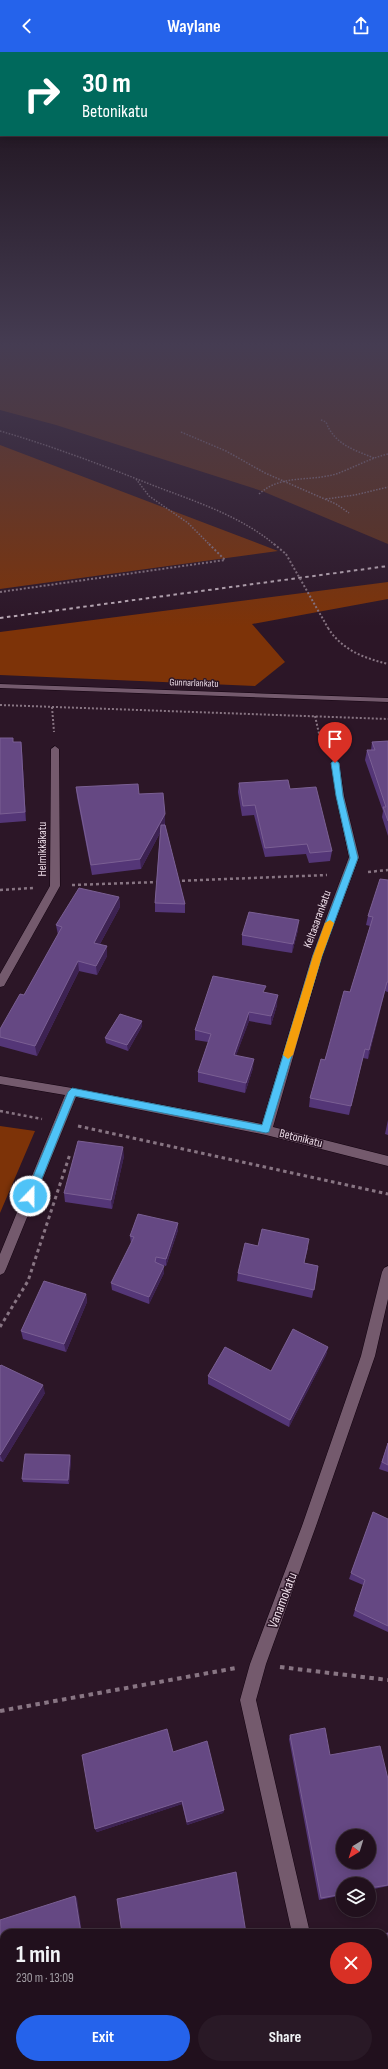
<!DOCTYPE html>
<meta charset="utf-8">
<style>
:root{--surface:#21101d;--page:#291926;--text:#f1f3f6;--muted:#a29da4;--line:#3e303b;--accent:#2563eb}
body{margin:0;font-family:"Sofia Sans Condensed",sans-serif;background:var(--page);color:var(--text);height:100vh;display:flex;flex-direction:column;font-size:15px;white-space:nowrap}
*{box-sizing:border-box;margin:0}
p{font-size:13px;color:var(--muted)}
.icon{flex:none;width:22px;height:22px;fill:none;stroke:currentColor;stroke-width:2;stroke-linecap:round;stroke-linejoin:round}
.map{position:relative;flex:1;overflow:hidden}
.sheet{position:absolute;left:0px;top:1877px;width:388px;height:140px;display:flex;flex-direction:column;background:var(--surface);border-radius:12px 12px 0 0;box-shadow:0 2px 10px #0003,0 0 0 1px var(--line)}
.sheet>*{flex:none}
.guide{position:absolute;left:0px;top:0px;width:388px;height:84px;box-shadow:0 2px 10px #0003,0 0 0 1px var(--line);background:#00695c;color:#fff;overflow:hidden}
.needle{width:26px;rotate:218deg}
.controls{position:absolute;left:336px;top:1777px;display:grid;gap:8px}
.controls a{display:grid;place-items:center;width:40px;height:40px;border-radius:50%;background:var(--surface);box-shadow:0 2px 10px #0003,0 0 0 1px var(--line);font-size:20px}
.pin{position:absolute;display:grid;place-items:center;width:34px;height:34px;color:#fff;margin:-41px -17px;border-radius:50% 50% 50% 0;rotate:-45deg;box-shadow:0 0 4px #0007}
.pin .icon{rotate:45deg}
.me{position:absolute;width:44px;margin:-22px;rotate:22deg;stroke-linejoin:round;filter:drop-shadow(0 0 3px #0008)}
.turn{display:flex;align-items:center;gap:14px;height:84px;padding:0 16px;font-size:18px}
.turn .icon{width:52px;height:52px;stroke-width:2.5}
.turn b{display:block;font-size:28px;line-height:34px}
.round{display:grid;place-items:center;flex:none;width:42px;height:42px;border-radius:21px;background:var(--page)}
.headline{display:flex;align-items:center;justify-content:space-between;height:68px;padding:0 16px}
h1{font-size:24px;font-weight:700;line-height:30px}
.cta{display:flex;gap:8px;margin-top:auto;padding:8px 16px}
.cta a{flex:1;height:46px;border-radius:24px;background:var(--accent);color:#fff;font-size:16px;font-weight:700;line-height:46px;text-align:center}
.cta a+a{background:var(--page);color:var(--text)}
header{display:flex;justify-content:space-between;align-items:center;height:52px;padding:0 16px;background:var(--accent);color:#fff;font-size:18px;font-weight:700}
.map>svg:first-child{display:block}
.green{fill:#60311c}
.forest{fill:#7d3308}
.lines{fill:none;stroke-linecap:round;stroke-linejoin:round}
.minor-casing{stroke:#130310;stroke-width:1}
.tertiary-casing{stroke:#130310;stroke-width:1}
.path-far4{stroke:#887583;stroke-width:1.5;stroke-dasharray:1.5 1.5;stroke-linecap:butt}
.path-far3{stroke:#887583;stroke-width:2;stroke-dasharray:2 2;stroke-linecap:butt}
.path-far2{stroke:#887583;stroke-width:2.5;stroke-dasharray:3 3;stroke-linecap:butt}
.path-far1{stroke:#887583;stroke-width:3;stroke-dasharray:3.5 3.5;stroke-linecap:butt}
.path{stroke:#887583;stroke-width:4;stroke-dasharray:4.5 4.5;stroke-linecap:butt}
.minor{fill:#745a6d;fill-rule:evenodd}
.tertiary{fill:#745a6d;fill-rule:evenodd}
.rail{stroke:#bcabb7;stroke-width:2;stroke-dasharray:3.5 3.5;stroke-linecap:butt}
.path-bridge{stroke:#887583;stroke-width:2;stroke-dasharray:2 2;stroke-linecap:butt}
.wall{fill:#543677}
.shaded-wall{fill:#3d2252}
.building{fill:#654883;stroke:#7a5f93;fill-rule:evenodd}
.route{fill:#4fc3f7;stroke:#337fa1}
.slow{fill:#f59e0b}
.labels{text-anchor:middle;stroke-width:3;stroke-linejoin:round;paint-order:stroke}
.far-street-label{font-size:10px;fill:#ebdbe6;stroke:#2c1627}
.street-label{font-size:12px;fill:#ebdbe6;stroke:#2c1627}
.near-street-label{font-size:14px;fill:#ebdbe6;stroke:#2c1627}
</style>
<header><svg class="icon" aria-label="back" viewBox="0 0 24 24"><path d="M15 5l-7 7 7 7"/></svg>Waylane<svg class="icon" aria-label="share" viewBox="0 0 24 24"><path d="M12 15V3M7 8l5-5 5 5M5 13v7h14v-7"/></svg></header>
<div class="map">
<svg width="388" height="2017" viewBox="0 0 388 2017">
<rect width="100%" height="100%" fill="#2c1627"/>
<!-- green -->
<path class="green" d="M0,292H388V492L262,439L56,373L0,358Z"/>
<!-- forest -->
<path class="forest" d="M0,393L278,499L0,537Z
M388,530V547L252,572L285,610L255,634L0,623V580Z
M0,1074L35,1079L0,1161Z"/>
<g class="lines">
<!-- minor casing -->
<g class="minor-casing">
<path id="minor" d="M55,694L59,697L60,834L4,934L0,935V922L50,834L51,697Z
M335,708L339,711L344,744L359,805L322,904L273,1075L388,1104V1114L266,1083L76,1045L6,1217L4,1221L0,1223V1202L65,1043L0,1032V1024L72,1036L262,1072L312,904L349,805L336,744L331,711Z
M388,1214V1247L375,1304L316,1474L266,1612L256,1648L310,1881H292L240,1648L250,1612L302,1474L361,1304L382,1220L384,1216Z
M322,2013H340L341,2017H323Z"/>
</g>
<!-- tertiary casing -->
<g class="tertiary-casing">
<path id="tertiary" d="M0,632L388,646V650L0,636Z"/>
</g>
<!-- path-far4 -->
<path class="path-far4" d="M321,368L326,370C334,392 354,398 374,406
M0,379C52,394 102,413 152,433C194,449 241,464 275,493
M181,380L226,399L265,421L336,452L349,461
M136,427L149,444L188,471L210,493
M259,442C281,422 309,430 336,422C353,416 370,406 388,402
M326,447L355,443L388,435"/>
<!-- path-far3 -->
<path class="path-far3" d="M274,492L286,502
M0,540L225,508L209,492
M328,576C342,598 364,606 388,612
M0,653L388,667
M52,655L54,680
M315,664L323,699"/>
<!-- path-far2 -->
<path class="path-far2" d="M368,820L388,818
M176,829L327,823
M72,833L159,830
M0,838L33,836
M0,1059L42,1067"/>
<!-- path-far1 -->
<path class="path-far1" d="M78,1074L388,1142
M0,1275L28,1229L70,1102"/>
<!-- path -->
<path class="path" d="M280,1615L388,1628
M0,1659L236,1616"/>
<!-- minor -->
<use href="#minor" class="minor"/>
<!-- tertiary -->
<use href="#tertiary" class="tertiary"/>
<!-- rail -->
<path class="rail" d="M0,566L388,514"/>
<!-- path-bridge -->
<path class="path-bridge" d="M286,502L328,576"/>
</g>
<!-- wall -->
<path class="wall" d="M0,686L14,690H21L22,699L26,769L0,771Z
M388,689V784L382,765L383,759L365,708L367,698H371L372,690Z
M239,731L290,737L332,799L330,809L309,811L306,802L265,805L254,763L242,764L238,740Z
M76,735L139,742L165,771V773L185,852V861L155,860V851L160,781L141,817L92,823L77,745Z
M388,828V940L385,939L368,1007L363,1006L349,1063L309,1055L310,1046L350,940L370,874L366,873L368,864Z
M119,845L120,855L100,892L107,904L97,923L79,919L37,1004L0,994V985L58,883L56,873Z
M298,878L292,901L242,893V883Z
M265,941L277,953L271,973L249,969L236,1003L253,1016L245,1041L198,1030V1020L208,990L195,988V978Z
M142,974L128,999L106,991L105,986Z
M388,1068V1083L385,1082Z
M124,1104L112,1157L65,1150L64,1141Z
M178,1178L166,1214L162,1213L164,1221L149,1252L112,1238L111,1231L131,1191L130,1184Z
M258,1194L308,1196L304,1211L318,1214L312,1246L237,1229L238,1221Z
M86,1242L87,1250L66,1300L23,1287L21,1279Z
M328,1295L326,1303L289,1375L208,1332V1324L271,1319Z
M0,1314L45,1341L3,1410L0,1409Z
M388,1391V1420L379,1417Z
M71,1407L69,1432L23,1430L22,1427Z
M373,1460L388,1467V1580L353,1564L363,1533L349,1527Z
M290,1683L330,1703L388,1727V1834L369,1838V1832H343V1843L319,1848L289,1687Z
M173,1700L224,1758L223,1761L187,1773L182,1752L97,1780L95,1777Z
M373,2013H384L388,2017H374Z"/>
<!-- shaded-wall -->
<path class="shaded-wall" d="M21,690L22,699L26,769L25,760Z
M165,762V771L141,817L140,807Z
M119,845L120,855L95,901L94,891Z
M299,868L298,878L292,901L293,892Z
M107,894V904L97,923L96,914Z
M78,909L79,919L37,1004L35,994Z
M387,930L385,939L368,1007L369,998Z
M278,943L277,953L271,973V964Z
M249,960V969L233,1012L234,1003Z
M142,969V974L128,999L127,993Z
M365,997L363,1006L349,1063L351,1054Z
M254,1007L253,1016L245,1041L246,1031Z
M123,1095L124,1104L112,1157L111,1148Z
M178,1171V1178L166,1214V1207Z
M164,1214V1221L149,1252V1245Z
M86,1242L87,1250L66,1300L64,1292Z
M328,1295L326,1303L289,1375L290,1368Z
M43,1333L45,1341L3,1410L0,1403Z
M70,1403L71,1407L69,1432L68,1428Z
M182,1749V1752L97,1780L95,1777Z
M224,1758L223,1761L187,1773V1770Z
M75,1844L77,1846L82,1881H81Z"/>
<!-- building -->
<path class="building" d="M0,686H13V690H21L25,760L0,762Z
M388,689V769L383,755H386L367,698H375L372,690Z
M288,728L290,737L316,735L332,799L310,801L307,792L265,796L255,753L243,754L239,731Z
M138,732L139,742L163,741L165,762L140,807L91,813L76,735Z
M161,773H165L185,852L155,851Z
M380,827L388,828V930H387L369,998L365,997L351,1054L310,1046L321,1007L325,1008L344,939L350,940L373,865L368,864Z
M79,836L119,845L94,891L107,894L96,914L78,909L35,994L0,985V977L20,942L24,943L62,875L56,873Z
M249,860L299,868L293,892L242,883Z
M213,924L266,934L263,940L278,943L271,964L249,960L234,1003L254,1007L246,1031L198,1020L211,982L195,978Z
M120,962L142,969L127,993L105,986Z
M78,1089L123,1095L111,1148L64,1141Z
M138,1162L178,1171L166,1207L156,1205L155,1210L164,1214L149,1245L111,1231L134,1185L130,1184Z
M262,1177L309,1187L304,1211L318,1214L314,1238L238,1221L245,1191L258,1194Z
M44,1229L86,1242L64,1292L21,1279Z
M293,1277L328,1295L290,1368L208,1324L225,1295L271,1319Z
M1,1313L43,1333L0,1403V1314Z
M388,1391V1413L382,1410Z
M25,1402L70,1403L68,1428L22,1427Z
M373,1460L388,1467V1574L355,1558L365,1528L351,1521Z
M325,1676L330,1703L380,1694L388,1727V1833L369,1836V1832H343V1842L321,1846L290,1683ZM343,1784H369V1810H343Z
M167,1677L173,1700L207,1689L224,1758L187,1770L182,1749L95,1777L82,1703Z
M236,1820L246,1881H122L117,1847Z
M75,1844L81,1881H4V1905H0V1868Z
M388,1881V2017H377L376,2013H384V1882Z"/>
<!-- sky -->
<linearGradient id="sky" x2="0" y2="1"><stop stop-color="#180c15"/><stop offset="0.51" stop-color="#453c52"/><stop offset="1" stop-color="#453c52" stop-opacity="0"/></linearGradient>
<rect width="388" height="575" fill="url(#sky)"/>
<!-- route -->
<path class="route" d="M335,708L339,711L343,744L358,806L322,904L269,1080L266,1081L75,1044L35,1144L30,1148L26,1147L25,1144L68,1040L72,1036L262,1073L313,904L350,806L336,744L331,711Z"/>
<!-- slow -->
<path class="slow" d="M330,868L334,871L322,904L293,1003L288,1007L283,1003L313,904L325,871Z"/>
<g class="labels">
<!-- far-street labels -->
<g class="far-street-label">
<text transform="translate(194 630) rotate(2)" y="4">Gunnarlankatu</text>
</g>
<!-- street labels -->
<g class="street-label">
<text transform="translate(42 797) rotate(-90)" y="4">Helmikkäkatu</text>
<text transform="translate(317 867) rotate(-70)" y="4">Keltasarankatu</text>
<text transform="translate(301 1086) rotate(14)" y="4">Betonikatu</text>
</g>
<!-- near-street labels -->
<g class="near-street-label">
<text transform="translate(282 1548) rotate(-69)" y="5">Vanamokatu</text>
</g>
</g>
</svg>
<div class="controls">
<a><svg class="needle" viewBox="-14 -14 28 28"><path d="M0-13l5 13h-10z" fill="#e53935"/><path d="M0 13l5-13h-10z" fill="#a29da4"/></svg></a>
<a><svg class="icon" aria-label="layers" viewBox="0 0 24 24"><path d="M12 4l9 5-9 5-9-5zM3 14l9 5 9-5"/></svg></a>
</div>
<div class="pin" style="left:335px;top:711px;background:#d93025"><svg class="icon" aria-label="arrive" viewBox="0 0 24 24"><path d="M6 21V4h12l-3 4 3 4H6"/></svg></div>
<svg class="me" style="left:30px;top:1144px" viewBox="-20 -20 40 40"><circle r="17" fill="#4fc3f7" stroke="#fff" stroke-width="3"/><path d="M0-11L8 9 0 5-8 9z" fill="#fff"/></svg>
<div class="guide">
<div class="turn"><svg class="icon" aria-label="right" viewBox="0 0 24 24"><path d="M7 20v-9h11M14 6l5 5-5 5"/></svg><div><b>30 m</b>Betonikatu</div></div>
</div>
<section class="sheet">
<div class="headline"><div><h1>1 min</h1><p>230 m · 13:09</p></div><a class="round" style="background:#d93025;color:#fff"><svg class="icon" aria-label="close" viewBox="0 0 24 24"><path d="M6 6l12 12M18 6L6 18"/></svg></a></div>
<div class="cta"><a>Exit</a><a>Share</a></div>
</section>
</div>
